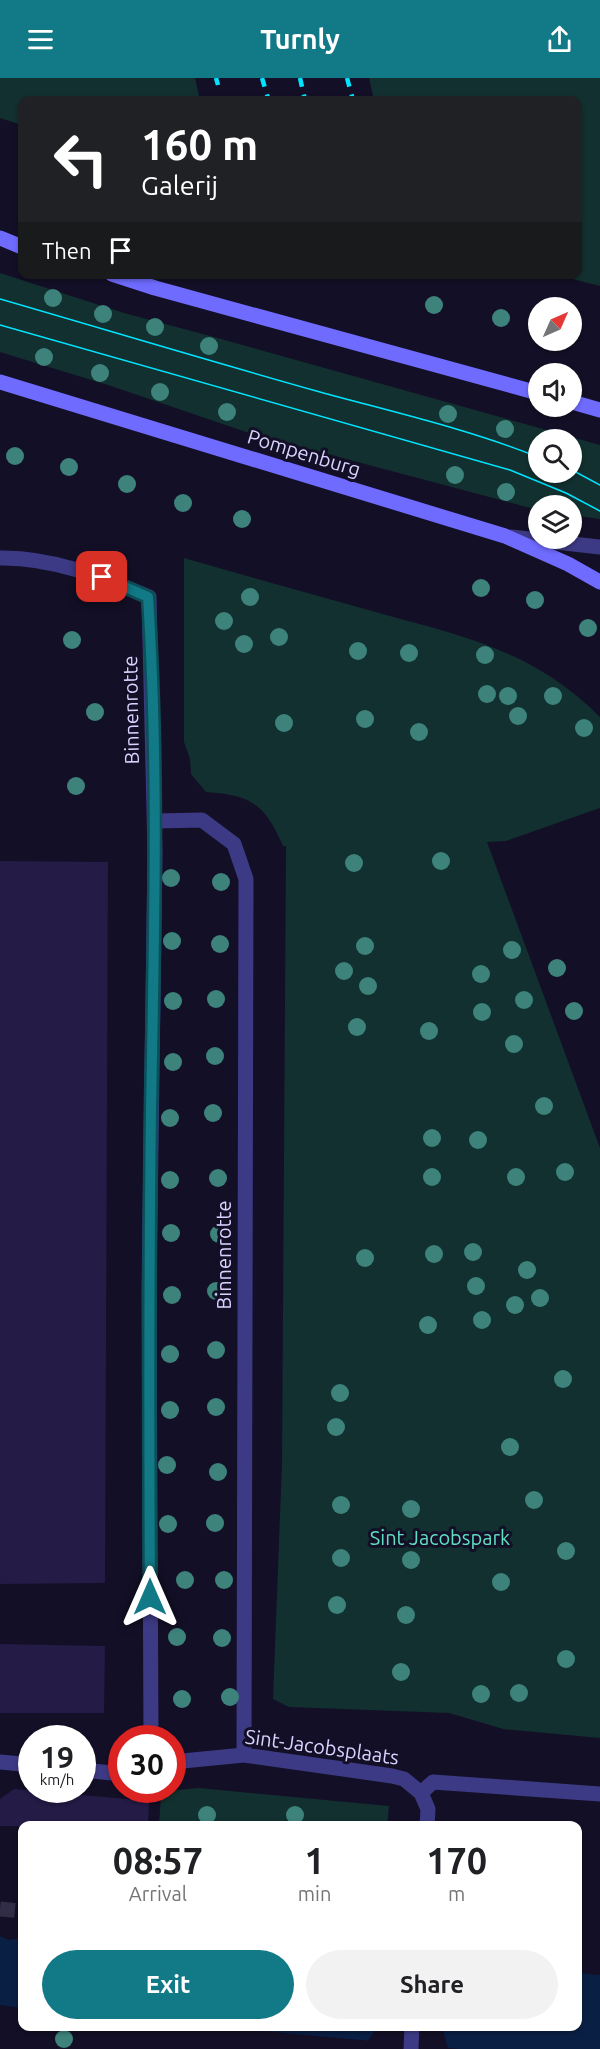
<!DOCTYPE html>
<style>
:root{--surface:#fff;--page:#f2f2f2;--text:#202124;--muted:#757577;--accent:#127987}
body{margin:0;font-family:Ubuntu,sans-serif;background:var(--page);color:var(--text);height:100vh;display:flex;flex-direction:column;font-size:22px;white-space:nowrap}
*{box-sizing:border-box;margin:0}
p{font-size:20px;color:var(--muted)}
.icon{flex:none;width:33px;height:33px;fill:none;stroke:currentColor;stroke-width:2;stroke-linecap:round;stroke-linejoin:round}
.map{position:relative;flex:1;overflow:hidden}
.side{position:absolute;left:18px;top:1743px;width:564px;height:210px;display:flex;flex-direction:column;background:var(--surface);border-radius:12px;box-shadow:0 2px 4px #0004}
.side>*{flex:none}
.hud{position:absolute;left:18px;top:18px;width:564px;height:183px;border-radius:12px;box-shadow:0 2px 4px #0004;background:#202124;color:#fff;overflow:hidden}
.needle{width:39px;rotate:45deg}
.controls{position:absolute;left:528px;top:219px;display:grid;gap:12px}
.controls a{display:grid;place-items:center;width:54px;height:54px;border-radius:50%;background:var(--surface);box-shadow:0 2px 4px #0004;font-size:30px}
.speed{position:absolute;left:18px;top:1647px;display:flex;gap:12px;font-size:30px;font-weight:700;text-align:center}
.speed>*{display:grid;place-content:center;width:78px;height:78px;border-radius:50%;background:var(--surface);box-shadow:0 2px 4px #0004;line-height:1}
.speed small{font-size:15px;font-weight:400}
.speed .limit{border:9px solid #d22;background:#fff;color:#111}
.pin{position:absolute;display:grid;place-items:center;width:51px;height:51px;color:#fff;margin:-26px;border-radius:12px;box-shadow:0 3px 9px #0006}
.me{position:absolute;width:66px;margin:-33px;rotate:0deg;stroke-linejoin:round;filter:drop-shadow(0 0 4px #0008)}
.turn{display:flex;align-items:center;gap:21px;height:126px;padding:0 24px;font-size:27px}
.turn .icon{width:78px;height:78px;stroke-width:2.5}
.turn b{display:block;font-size:42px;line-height:51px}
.then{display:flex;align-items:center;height:57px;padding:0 24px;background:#0003;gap:12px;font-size:22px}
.eta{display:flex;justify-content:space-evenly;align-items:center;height:102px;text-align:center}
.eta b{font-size:36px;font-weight:700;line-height:42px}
.action{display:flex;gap:12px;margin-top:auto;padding:12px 24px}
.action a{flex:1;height:69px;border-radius:36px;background:var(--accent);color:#fff;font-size:24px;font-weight:700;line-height:69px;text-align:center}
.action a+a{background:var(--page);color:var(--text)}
header{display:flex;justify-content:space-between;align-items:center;height:78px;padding:0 24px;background:var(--accent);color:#fff;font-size:27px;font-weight:700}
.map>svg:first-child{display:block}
.green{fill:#12302f;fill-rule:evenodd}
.water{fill:#0a1f44}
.pier{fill:#130f26}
.building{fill:#241b47}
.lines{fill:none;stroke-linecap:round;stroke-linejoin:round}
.pedestrian-tunnel{stroke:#312d47;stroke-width:15;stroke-dasharray:15 8;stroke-linecap:butt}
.minor{stroke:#3d3a85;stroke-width:15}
.tertiary{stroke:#3d3a85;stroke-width:15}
.secondary{stroke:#6f6bff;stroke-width:15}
.tram{stroke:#00e5ff;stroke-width:1.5}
.rail{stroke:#00e5ff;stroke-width:4.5;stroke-dasharray:9 8;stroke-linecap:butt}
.tree{fill:#3d827b}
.route-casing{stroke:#0c4f58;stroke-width:15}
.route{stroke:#127987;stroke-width:10}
.labels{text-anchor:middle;stroke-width:6;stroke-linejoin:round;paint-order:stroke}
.street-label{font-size:20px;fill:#d9d4ff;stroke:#130f26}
.park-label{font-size:20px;fill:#5fe0c0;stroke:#130f26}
</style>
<header><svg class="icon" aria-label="menu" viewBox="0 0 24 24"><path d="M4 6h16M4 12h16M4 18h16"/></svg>Turnly<svg class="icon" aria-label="share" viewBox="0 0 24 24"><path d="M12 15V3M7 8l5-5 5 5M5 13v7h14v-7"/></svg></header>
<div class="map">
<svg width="600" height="1971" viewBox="0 0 600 1971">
<rect width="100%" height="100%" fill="#130f26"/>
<!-- green -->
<path class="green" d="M0,0H195L200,22H22V47L0,40Z
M369,0H600V208L557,197L578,196V22H374Z
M0,195L124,235L214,259L600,367V441L572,437V428H538V432L252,356L111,308L0,274ZM538,362H572V394H538Z
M184,480C246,498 309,515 372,533C461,558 532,571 600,639V730L506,763L487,764L600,1070V1660L503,1651L449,1635L289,1629L273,1621L282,1385L286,768H283C265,726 251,717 206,714L191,696L190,681L184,664Z
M199,1710L389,1728L387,1747H159L161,1718L177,1712Z"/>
<!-- water -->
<path class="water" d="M0,1858L9,1862L22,1860V1930L0,1927Z
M578,1895L600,1897V1971H460L217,1949L578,1948Z"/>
<!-- pier -->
<path class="pier" d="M377,1949H442L448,1970L368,1963Z"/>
<!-- building -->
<path class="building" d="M0,783L108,784L105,1505L0,1506Z
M0,1566L105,1568L104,1635H0Z
M14,1711L149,1723L148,1748H0V1721Z"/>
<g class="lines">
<!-- pedestrian-tunnel -->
<path class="pedestrian-tunnel" d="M0,1831L22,1833"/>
<!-- minor -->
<path class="minor" d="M0,480C51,479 102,499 149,519L155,775L149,1213L151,1660
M155,743L202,742L234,766L246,801L244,1677
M0,1684L32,1687
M172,1684L244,1677L392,1698L404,1701L421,1715L433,1704L600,1716
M82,1692L112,1695L122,1692
M421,1715L428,1731L427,1748
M411,1971L412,1948"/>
<!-- tertiary -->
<path class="tertiary" d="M511,459L600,469"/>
<!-- secondary -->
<path class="secondary" d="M0,160L22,169
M112,196L155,210L538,315
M0,304L505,458L568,486L600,504
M572,324L600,332"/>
<!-- tram -->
<path class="tram" d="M0,221C107,252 213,284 320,314C393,334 468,351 538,379
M0,247L510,392L566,415L600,433
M572,392L600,407"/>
<!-- rail -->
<path class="rail" d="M216,0L218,7
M262,0L268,20
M300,0L305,22
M347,0L353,22"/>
</g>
<!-- trees -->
<g class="tree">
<circle cx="53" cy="220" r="9"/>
<circle cx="434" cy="227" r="9"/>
<circle cx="103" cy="236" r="9"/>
<circle cx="501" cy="240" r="9"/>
<circle cx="155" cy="249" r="9"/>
<circle cx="209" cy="268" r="9"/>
<circle cx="44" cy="279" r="9"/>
<circle cx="100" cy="295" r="9"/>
<circle cx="160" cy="314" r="9"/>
<circle cx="227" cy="334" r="9"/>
<circle cx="448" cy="336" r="9"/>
<circle cx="505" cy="351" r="9"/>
<circle cx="15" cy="378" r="9"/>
<circle cx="69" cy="389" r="9"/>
<circle cx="455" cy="397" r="9"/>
<circle cx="127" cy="406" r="9"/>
<circle cx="506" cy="414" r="9"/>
<circle cx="183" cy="425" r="9"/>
<circle cx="242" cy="441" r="9"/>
<circle cx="481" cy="510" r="9"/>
<circle cx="250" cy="519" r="9"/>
<circle cx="535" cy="522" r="9"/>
<circle cx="224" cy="543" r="9"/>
<circle cx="588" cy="550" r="9"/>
<circle cx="279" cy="559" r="9"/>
<circle cx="72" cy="562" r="9"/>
<circle cx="244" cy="566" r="9"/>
<circle cx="358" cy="573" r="9"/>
<circle cx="409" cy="575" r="9"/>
<circle cx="485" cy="577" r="9"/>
<circle cx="487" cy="616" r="9"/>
<circle cx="508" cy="618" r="9"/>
<circle cx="553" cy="618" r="9"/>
<circle cx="95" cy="634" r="9"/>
<circle cx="518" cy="638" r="9"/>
<circle cx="365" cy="641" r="9"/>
<circle cx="284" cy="645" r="9"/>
<circle cx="584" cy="650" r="9"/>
<circle cx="419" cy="654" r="9"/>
<circle cx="76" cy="708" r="9"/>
<circle cx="441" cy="783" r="9"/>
<circle cx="354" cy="785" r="9"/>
<circle cx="171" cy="800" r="9"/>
<circle cx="221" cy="804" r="9"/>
<circle cx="172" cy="863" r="9"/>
<circle cx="220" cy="866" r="9"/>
<circle cx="365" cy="868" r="9"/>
<circle cx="512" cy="872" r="9"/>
<circle cx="557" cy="890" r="9"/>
<circle cx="344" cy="893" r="9"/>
<circle cx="481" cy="896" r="9"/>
<circle cx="368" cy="908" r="9"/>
<circle cx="216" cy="921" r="9"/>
<circle cx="524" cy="922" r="9"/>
<circle cx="173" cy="923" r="9"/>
<circle cx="574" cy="933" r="9"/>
<circle cx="482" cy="934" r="9"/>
<circle cx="357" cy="949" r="9"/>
<circle cx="429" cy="953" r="9"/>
<circle cx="514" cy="966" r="9"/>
<circle cx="215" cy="978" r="9"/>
<circle cx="173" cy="984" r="9"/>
<circle cx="544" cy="1028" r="9"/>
<circle cx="213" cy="1035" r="9"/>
<circle cx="170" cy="1040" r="9"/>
<circle cx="432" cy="1060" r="9"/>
<circle cx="478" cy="1062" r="9"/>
<circle cx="565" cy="1094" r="9"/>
<circle cx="432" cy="1099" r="9"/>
<circle cx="516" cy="1099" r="9"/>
<circle cx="218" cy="1100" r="9"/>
<circle cx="170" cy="1102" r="9"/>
<circle cx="171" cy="1155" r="9"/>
<circle cx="219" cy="1156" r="9"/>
<circle cx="473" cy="1174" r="9"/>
<circle cx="434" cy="1176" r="9"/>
<circle cx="365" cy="1180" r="9"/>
<circle cx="527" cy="1192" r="9"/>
<circle cx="476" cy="1208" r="9"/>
<circle cx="216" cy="1213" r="9"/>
<circle cx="172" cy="1217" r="9"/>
<circle cx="540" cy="1220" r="9"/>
<circle cx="515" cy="1227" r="9"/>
<circle cx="482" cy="1242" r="9"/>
<circle cx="428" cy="1247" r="9"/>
<circle cx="216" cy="1272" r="9"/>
<circle cx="170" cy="1276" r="9"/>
<circle cx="563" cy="1301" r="9"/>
<circle cx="340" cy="1315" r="9"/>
<circle cx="216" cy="1329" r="9"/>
<circle cx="170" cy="1332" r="9"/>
<circle cx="336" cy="1349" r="9"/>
<circle cx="510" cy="1369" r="9"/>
<circle cx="167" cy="1387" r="9"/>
<circle cx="218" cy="1394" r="9"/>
<circle cx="534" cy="1422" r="9"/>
<circle cx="341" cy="1427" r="9"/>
<circle cx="411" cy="1431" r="9"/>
<circle cx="215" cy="1445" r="9"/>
<circle cx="168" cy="1446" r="9"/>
<circle cx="566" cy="1473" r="9"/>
<circle cx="341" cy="1480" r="9"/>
<circle cx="411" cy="1482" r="9"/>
<circle cx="185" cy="1502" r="9"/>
<circle cx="224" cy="1502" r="9"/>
<circle cx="501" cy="1504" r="9"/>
<circle cx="337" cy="1527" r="9"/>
<circle cx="406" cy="1537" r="9"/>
<circle cx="177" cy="1559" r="9"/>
<circle cx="222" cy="1560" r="9"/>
<circle cx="566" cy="1581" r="9"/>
<circle cx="401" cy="1594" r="9"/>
<circle cx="519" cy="1615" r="9"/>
<circle cx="481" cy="1616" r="9"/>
<circle cx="230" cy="1619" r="9"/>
<circle cx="182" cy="1621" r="9"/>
<circle cx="207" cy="1737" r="9"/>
<circle cx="295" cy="1737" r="9"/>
<circle cx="64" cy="1961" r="9"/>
</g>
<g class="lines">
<!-- route casing -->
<g class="route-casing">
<path id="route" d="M102,499L148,519C159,690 154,861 151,1032C149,1194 149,1357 150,1519"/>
</g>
<!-- route -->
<use href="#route" class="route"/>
</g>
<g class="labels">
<!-- street labels -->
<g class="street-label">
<text transform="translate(304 375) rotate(17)" y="7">Pompenburg</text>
<text transform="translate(131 632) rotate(-91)" y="7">Binnenrotte</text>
<text transform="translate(224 1177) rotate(-90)" y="7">Binnenrotte</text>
<text transform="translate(322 1669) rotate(8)" y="7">Sint-Jacobsplaats</text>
</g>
<!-- park labels -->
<g class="park-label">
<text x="440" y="1467">Sint Jacobspark</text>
</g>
</g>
</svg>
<div class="controls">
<a><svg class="needle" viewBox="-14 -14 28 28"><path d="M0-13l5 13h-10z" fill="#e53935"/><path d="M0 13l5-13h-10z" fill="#757577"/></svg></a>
<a><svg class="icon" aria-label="sound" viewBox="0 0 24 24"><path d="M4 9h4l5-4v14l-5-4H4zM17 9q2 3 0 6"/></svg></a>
<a><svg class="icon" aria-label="search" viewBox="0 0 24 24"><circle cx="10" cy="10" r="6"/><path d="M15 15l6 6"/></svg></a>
<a><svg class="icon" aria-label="layers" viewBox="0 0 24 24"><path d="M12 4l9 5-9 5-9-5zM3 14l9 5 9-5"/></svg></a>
</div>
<div class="speed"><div>19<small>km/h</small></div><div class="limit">30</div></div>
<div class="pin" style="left:102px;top:499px;background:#d93025"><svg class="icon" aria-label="arrive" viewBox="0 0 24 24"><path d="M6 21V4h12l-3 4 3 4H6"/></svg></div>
<svg class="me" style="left:150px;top:1519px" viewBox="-20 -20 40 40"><path d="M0-17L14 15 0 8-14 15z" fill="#127987" stroke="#fff" stroke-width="4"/></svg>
<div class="hud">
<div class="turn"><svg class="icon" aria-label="left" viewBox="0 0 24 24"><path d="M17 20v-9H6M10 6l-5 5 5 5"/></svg><div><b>160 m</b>Galerij</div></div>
<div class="then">Then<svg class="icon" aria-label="arrive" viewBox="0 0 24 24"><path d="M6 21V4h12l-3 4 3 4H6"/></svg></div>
</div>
<section class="side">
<div class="eta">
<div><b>08:57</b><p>Arrival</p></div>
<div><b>1</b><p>min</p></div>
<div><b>170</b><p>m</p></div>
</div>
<div class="action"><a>Exit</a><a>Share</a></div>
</section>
</div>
